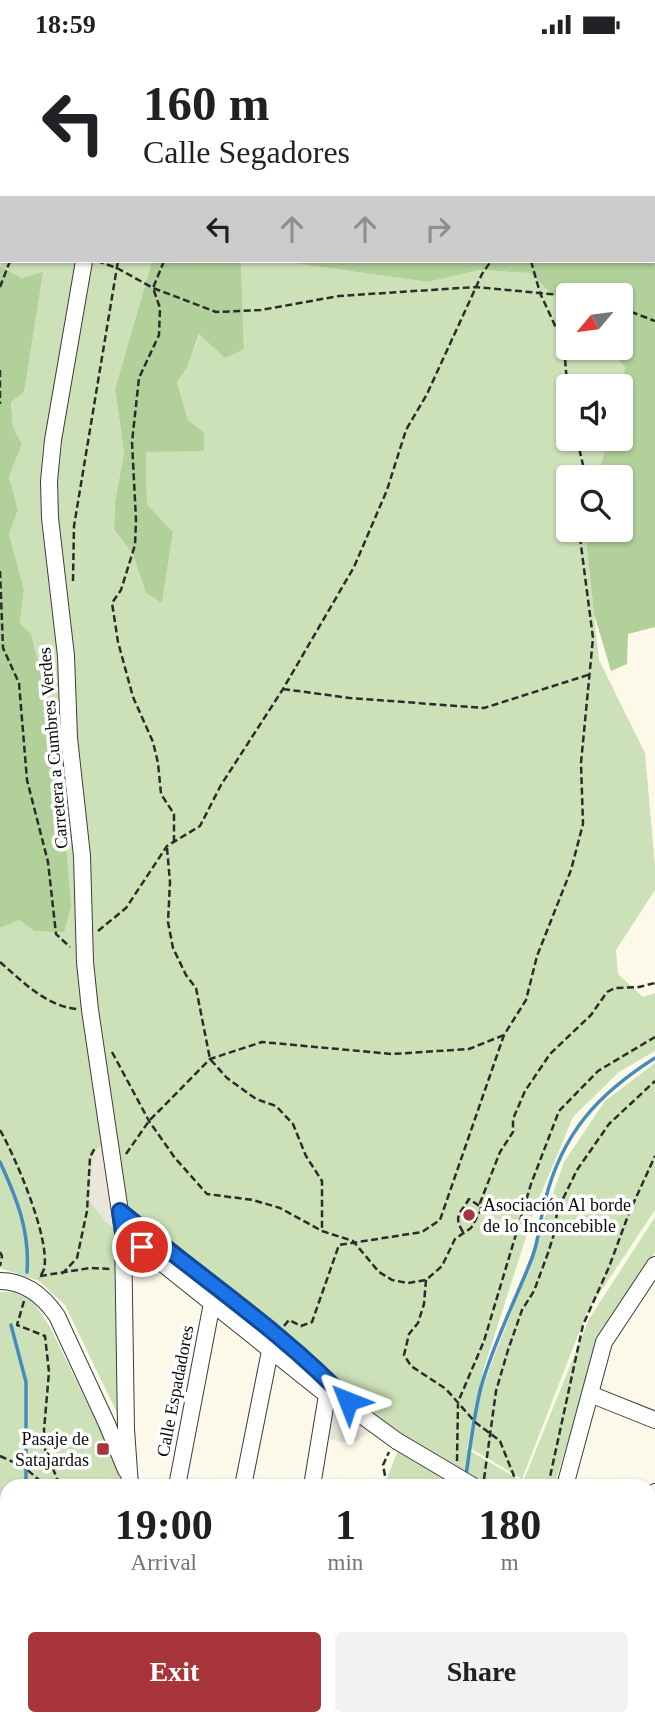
<!DOCTYPE html>
<meta charset="utf-8">
<style>
:root{--surface:#fff;--page:#f2f2f2;--text:#202124;--muted:#757577;--accent:#a7353a}
body{margin:0;font-family:Georgia,serif;background:var(--page);color:var(--text);height:100vh;display:flex;flex-direction:column;font-size:26px;white-space:nowrap}
*{box-sizing:border-box;margin:0}
p{font-size:23px;color:var(--muted)}
.icon{flex:none;width:38px;height:38px;fill:none;stroke:currentColor;stroke-width:2;stroke-linecap:round;stroke-linejoin:round}
.map{position:relative;flex:1;overflow:hidden}
.sheet{position:absolute;left:0px;top:1430px;width:656px;height:247px;display:flex;flex-direction:column;background:var(--surface);border-radius:21px 21px 0 0;box-shadow:0 2px 5px #0004}
.sheet>*{flex:none}
.hud{position:absolute;left:0px;top:0px;width:656px;height:214px;box-shadow:0 2px 5px #0004;background:#fff;color:var(--text);overflow:hidden}
.needle{width:46px;rotate:241deg}
.buttons{position:absolute;left:556px;top:234px;display:grid;gap:14px}
.buttons a{display:grid;place-items:center;width:77px;height:77px;border-radius:7px;background:var(--surface);box-shadow:0 2px 5px #0004;font-size:35px}
.pin{position:absolute;display:grid;place-items:center;width:60px;height:60px;color:#fff;margin:-30px;border:4px solid #fff;border-radius:50%;box-shadow:0 2px 7px #0007}
.me{position:absolute;width:77px;margin:-38px;rotate:315deg;stroke-linejoin:round;filter:drop-shadow(0 0 5px #0008)}
.turn{display:flex;align-items:center;gap:24px;height:147px;padding:0 28px;font-size:32px}
.turn .icon{width:91px;height:91px;stroke-width:2.5}
.turn b{display:block;font-size:49px;line-height:60px}
.lanes{display:flex;align-items:center;height:66px;padding:0 28px;background:#0003;justify-content:center;gap:35px;direction:ltr}
.lanes .off{opacity:.35}
.eta{display:flex;justify-content:space-evenly;align-items:center;height:119px;text-align:center}
.eta b{font-size:42px;font-weight:700;line-height:49px}
.action{display:flex;gap:14px;margin-top:auto;padding:14px 28px}
.action a{flex:1;height:80px;border-radius:7px;background:var(--accent);color:#fff;font-size:28px;font-weight:700;line-height:80px;text-align:center}
.action a+a{background:var(--page);color:var(--text)}
.status{display:flex;justify-content:space-between;align-items:center;height:49px;padding:0 35px;background:var(--surface);direction:ltr}
.status svg{height:19px;fill:currentColor}
.map>svg:first-child{display:block}
.green{fill:#cde1b8}
.forest{fill:#b2d099}
.plaza{fill:#eae6da}
.lines{fill:none;stroke-linecap:round;stroke-linejoin:round}
.stream{stroke:#458bbb;stroke-width:3.5}
.minor-casing{stroke:#3d3d3d;stroke-width:18}
.path{stroke:#2c2c2c;stroke-width:2.5;stroke-dasharray:7 3.5;stroke-linecap:butt}
.minor{stroke:#fff;stroke-width:16}
.minor-bridge-casing{stroke:#3d3d3d;stroke-width:18;stroke-linecap:butt}
.minor-bridge{stroke:#fff;stroke-width:16}
.route-casing{stroke:#114b97;stroke-width:18}
.route{stroke:#1a73e8;stroke-width:12}
.poi-dot{fill:#a7353a;stroke:#fff;stroke-width:2.5}
.labels{text-anchor:middle;stroke-width:7;stroke-linejoin:round;paint-order:stroke}
.street-label{font-size:18px;fill:#0a0a0a;stroke:#fff}
.poi-label{font-size:18px;fill:#0a0a0a;stroke:#fff;text-anchor:start}
</style>
<div class="status"><b>18:59</b><svg viewBox="0 0 49 12"><path d="M0 12V9h3v3zM5 12V6h3v6zM10 12V3h3v9zM15 12V0h3v12zM26 1h20v11H26zM47 4h2v5h-2z"/></svg></div>
<div class="map">
<svg width="655" height="1676" viewBox="0 0 655 1676">
<rect width="100%" height="100%" fill="#fcf9e9"/>
<!-- green -->
<path class="green" d="M0,162L2,212H152L115,340L124,404L115,452L114,480L133,506L146,544L162,553L173,483L147,455L146,403L204,383L188,371L177,333L187,319L200,284L244,300L241,212H279L428,233L480,221L530,224L569,262V299H606L625,318L621,338H569V390H607L598,429H569V481H585L599,611L645,704L655,817V841L616,901L618,925L643,948L655,944V1002L619,1023L573,1068L536,1157L484,1319L467,1400L523,1433L589,1270L655,1168V1203L600,1290L554,1437H384L404,1386L354,1352L337,1328L124,1154L118,1366L65,1256L39,1232L0,1219V879L19,871L34,882L20,575L24,540L9,485L18,461L9,428L22,395L13,378L11,353L42,224L22,229L0,217Z
M655,1014V1161L587,1263L522,1430L470,1399L482,1339L513,1259L564,1113L605,1052Z
M0,1243H14L33,1252L50,1278L122,1425L123,1437H7V1516L0,1511Z
M144,1670H213L223,1672L222,1676H144Z"/>
<!-- forest -->
<path class="forest" d="M0,0H655V578L628,585L627,615L611,622L594,565L585,481H621V429H598L607,390H621V338L625,318L606,299H621V247H569V262L530,224L480,221L428,233L279,212H654V2H2V164Z
M152,212H241L244,300L225,309L199,285L187,319L177,333L188,371L204,383V402L146,403L147,455L173,483L162,554L146,544L133,506L114,480L115,452L124,404L115,340Z
M0,217L22,229L43,223L24,343L11,353L13,378L22,395L9,428L18,461L9,485L24,540L20,575L31,585L58,696L71,858L64,883L34,882L19,871L0,879Z"/>
<!-- plaza -->
<path class="plaza" d="M106,1094L116,1180L105,1173L89,1151L92,1108L97,1099Z
M331,1352L371,1383L356,1392L343,1393L323,1389Z"/>
<g class="lines">
<!-- stream -->
<path class="stream" d="M0,1113C17,1150 30,1182 27,1223
M11,1276L26,1333V1437
M466,1427C470,1397 474,1366 481,1338C494,1293 515,1252 532,1209C539,1191 540,1170 545,1152C562,1084 598,1045 655,1009
M421,1676L422,1670"/>
<!-- minor casing -->
<g class="minor-casing">
<path id="minor" d="M122,2V0
M84,212L53,391L49,432L50,469L66,607L69,689L82,807L85,913L90,961L123,1183L126,1380L130,1437
M120,1162L275,1286L347,1351
M123,1183L327,1346L353,1360L397,1392
M0,1232C25,1232 44,1248 57,1267L107,1375L126,1421
M590,1345L655,1371
M177,1437L212,1254
M243,1437L270,1302
M312,1437L327,1346L331,1340
M565,1437L604,1293L655,1216
M649,1464L655,1443
M649,1509L655,1511
M0,1522L7,1527
M649,1524L655,1527
M0,1582L7,1573
M649,1600L655,1604
M0,1618H7
M0,1662L7,1649
M134,1670V1676
M233,1670L242,1672
M571,1670L584,1676
M640,1670L652,1676
M57,1676L60,1670"/>
</g>
<!-- path -->
<path class="path" d="M29,2V0
M159,2V0
M217,2L218,0
M639,2V0
M0,182H2
M97,212L117,219L153,239L216,263L261,261L339,247L476,238L571,247
M164,212L153,239L160,259L159,286L139,329L132,393L136,471L135,496L121,541L112,554L118,593L133,648L153,693L158,714L161,745L174,765V795
M531,212L540,244L564,296L569,361
M0,238L10,212
M621,259L655,272
M0,321V355
M577,390L586,429
M0,522L3,599L19,634L27,731L48,813L56,885L70,898
M73,532L74,477L118,212
M283,640L350,649L484,659L591,625
M167,799L170,833L168,873L173,899L186,926L196,939L210,1010L227,1029L256,1050L276,1057L293,1075L306,1107L322,1132V1182
M98,882L126,859L167,797L200,777L221,736L283,640L354,518L387,441L406,381L427,345L482,225L491,212
M0,913C23,933 46,957 77,960
M112,1003L149,1072L175,1109L207,1145L253,1151L280,1159L322,1182L353,1192L379,1223L392,1231L408,1234L426,1231L442,1217L455,1190L471,1179L481,1161L480,1154L500,1103L513,1083V1070L525,1042L550,1005L591,966L607,943L615,939L639,938L655,934
M0,1081C15,1107 51,1191 44,1220C43,1223 41,1226 39,1229
M126,1105L149,1072L210,1010L262,993L392,1005L469,1000L504,986
M463,1183C453,1167 460,1165 469,1150L481,1158
M0,1203L2,1207L0,1217
M62,1225L77,1209L87,1162L90,1108L96,1097
M40,1227L90,1219L110,1220
M426,1231L424,1255L418,1274L409,1285L404,1306L411,1317L446,1340L475,1373L500,1392L518,1437
M24,1252L17,1276L45,1287L49,1323L44,1381L45,1400L60,1437
M284,1277L289,1271L301,1277L312,1273L339,1196L422,1183L440,1171L504,986L526,951L537,907L571,821L583,775L581,714L593,589L579,481
M0,1407L24,1418L46,1437
M457,1412L458,1353L484,1292L531,1135L559,1062L598,1022L655,988
M484,1430L496,1342L508,1301L522,1261L534,1242L548,1204L555,1182L557,1162L577,1121L609,1075L655,1032
M387,1437L383,1416L389,1403
M548,1437L583,1276L609,1218L629,1164L655,1107
M0,1482L7,1502
M193,1676L195,1670
M410,1676L412,1670
M440,1676L441,1670"/>
<!-- minor -->
<use href="#minor" class="minor"/>
<!-- minor-bridge casing -->
<g class="minor-bridge-casing">
<path id="minor-bridge" d="M397,1392L473,1437"/>
</g>
<!-- minor-bridge -->
<use href="#minor-bridge" class="minor-bridge"/>
</g>
<g class="lines">
<!-- route casing -->
<g class="route-casing">
<path id="route" d="M142,1198L123,1183L120,1162C195,1225 281,1281 348,1352"/>
</g>
<!-- route -->
<use href="#route" class="route"/>
</g>
<!-- markers -->
<g class="poi-dot">
<circle cx="469" cy="1166" r="7"/>
<rect x="96" y="1393" width="14" height="14" rx="3.5"/>
</g>
<g class="labels">
<!-- street labels -->
<g class="street-label">
<text transform="translate(53 699) rotate(-95)" y="6">Carretera a Cumbres Verdes</text>
<text transform="translate(175 1342) rotate(-79)" y="6">Calle Espadadores</text>
</g>
<!-- poi labels -->
<g class="poi-label">
<text x="483" y="1162">Asociación Al borde<tspan x="483" dy="21">de lo Inconcebible</tspan></text>
<text x="89" y="1396" text-anchor="end">Pasaje de<tspan x="89" dy="21">Satajardas</tspan></text>
</g>
</g>
</svg>
<div class="buttons">
<a><svg class="needle" viewBox="-14 -14 28 28"><path d="M0-13l5 13h-10z" fill="#e53935"/><path d="M0 13l5-13h-10z" fill="#757577"/></svg></a>
<a><svg class="icon" aria-label="sound" viewBox="0 0 24 24"><path d="M4 9h4l5-4v14l-5-4H4zM17 9q2 3 0 6"/></svg></a>
<a><svg class="icon" aria-label="search" viewBox="0 0 24 24"><circle cx="10" cy="10" r="6"/><path d="M15 15l6 6"/></svg></a>
</div>
<div class="pin" style="left:142px;top:1198px;background:#d93025"><svg class="icon" aria-label="arrive" viewBox="0 0 24 24"><path d="M6 21V4h12l-3 4 3 4H6"/></svg></div>
<svg class="me" style="left:348px;top:1352px" viewBox="-20 -20 40 40"><path d="M0-17L14 15 0 8-14 15z" fill="#1a73e8" stroke="#fff" stroke-width="4"/></svg>
<div class="hud">
<div class="turn"><svg class="icon" aria-label="left" viewBox="0 0 24 24"><path d="M17 20v-9H6M10 6l-5 5 5 5"/></svg><div><b>160 m</b>Calle Segadores</div></div>
<div class="lanes"><svg class="icon" aria-label="left" viewBox="0 0 24 24"><path d="M17 20v-9H6M10 6l-5 5 5 5"/></svg><svg class="icon off" aria-label="ahead" viewBox="0 0 24 24"><path d="M12 20V5M6 11l6-6 6 6"/></svg><svg class="icon off" aria-label="ahead" viewBox="0 0 24 24"><path d="M12 20V5M6 11l6-6 6 6"/></svg><svg class="icon off" aria-label="right" viewBox="0 0 24 24"><path d="M7 20v-9h11M14 6l5 5-5 5"/></svg></div>
</div>
<section class="sheet">
<div class="eta">
<div><b>19:00</b><p>Arrival</p></div>
<div><b>1</b><p>min</p></div>
<div><b>180</b><p>m</p></div>
</div>
<div class="action"><a>Exit</a><a>Share</a></div>
</section>
</div>
